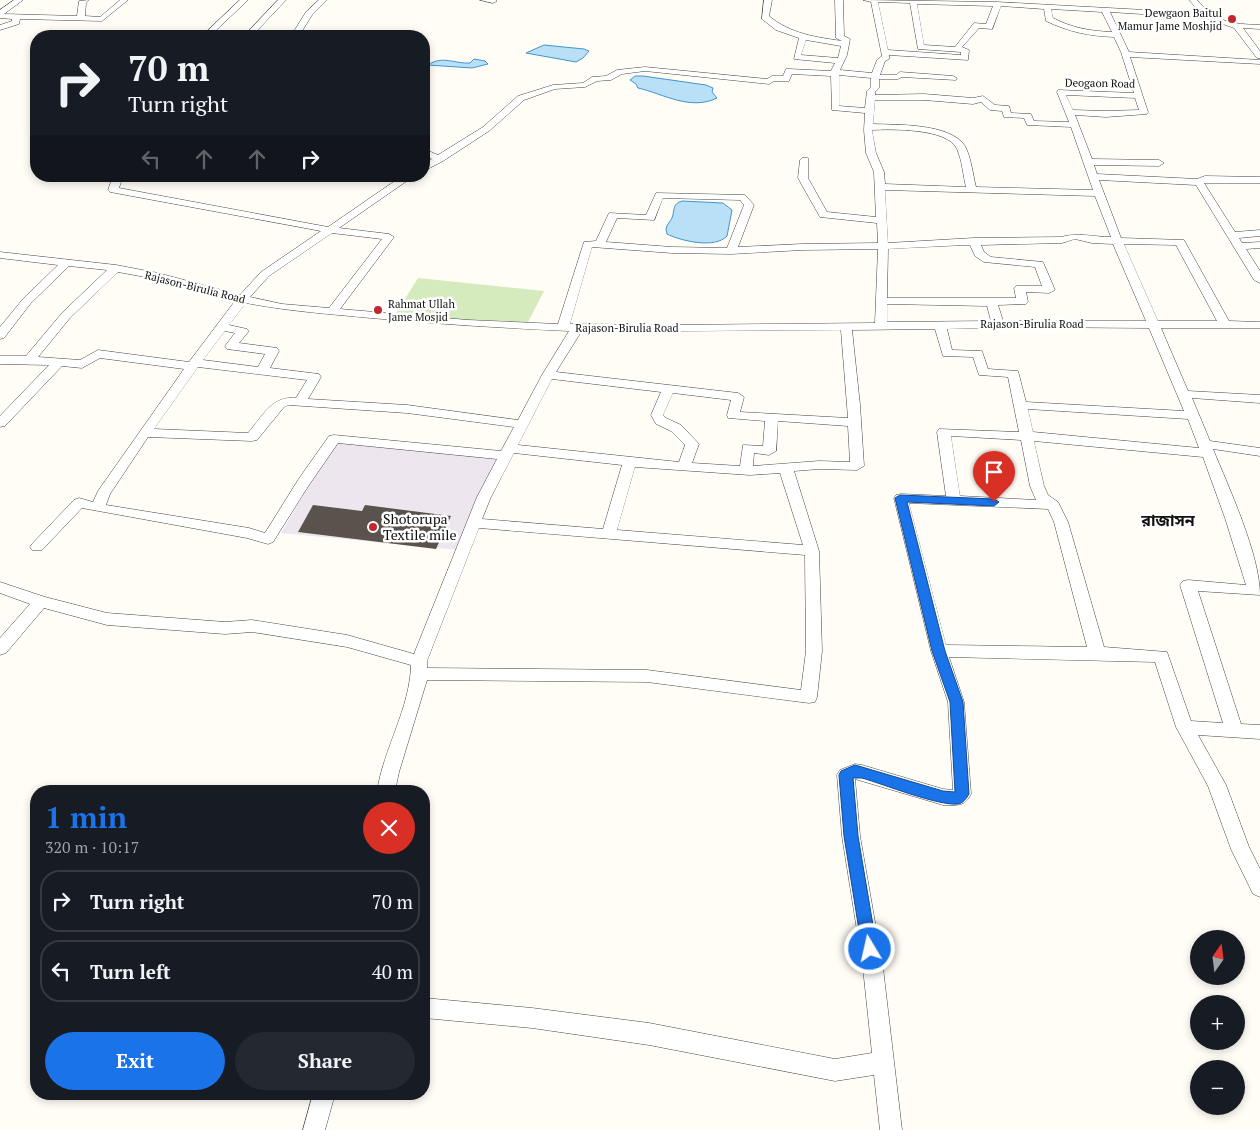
<!DOCTYPE html>
<meta charset="utf-8">
<style>
:root{--surface:#171b24;--page:#242831;--text:#f1f3f6;--muted:#9ea1a6;--line:#363941;--accent:#1a73e8}
body{margin:0;font-family:"PT Serif","Noto Sans Bengali",serif;background:var(--page);color:var(--text);height:100vh;display:flex;flex-direction:column;font-size:19px;white-space:nowrap}
*{box-sizing:border-box;margin:0}
p{font-size:16px;color:var(--muted)}
.icon{flex:none;width:28px;height:28px;fill:none;stroke:currentColor;stroke-width:2;stroke-linecap:round;stroke-linejoin:round}
.map{position:relative;flex:1;overflow:hidden}
.panel{position:absolute;left:30px;top:785px;width:400px;height:315px;display:flex;flex-direction:column;background:var(--surface);border-radius:20px;box-shadow:0 2px 8px #0003}
.panel>*{flex:none}
.hud{position:absolute;left:30px;top:30px;width:400px;height:152px;border-radius:20px;box-shadow:0 2px 8px #0003;background:#171b24;color:var(--text);overflow:hidden}
.needle{width:32px;rotate:14deg}
.controls{position:absolute;left:1190px;top:930px;display:grid;gap:10px}
.controls a{display:grid;place-items:center;width:55px;height:55px;border-radius:50%;background:var(--surface);box-shadow:0 2px 8px #0003;font-size:25px}
.pin{position:absolute;display:grid;place-items:center;width:42px;height:42px;color:#fff;margin:-51px -21px;border-radius:50% 50% 50% 0;rotate:-45deg;box-shadow:0 0 5px #0007}
.pin .icon{rotate:45deg}
.me{position:absolute;width:55px;margin:-28px;rotate:351deg;stroke-linejoin:round;filter:drop-shadow(0 0 4px #0008)}
.turn{display:flex;align-items:center;gap:18px;height:105px;padding:0 15px;font-size:22px}
.turn .icon{width:65px;height:65px;stroke-width:2.5}
.turn b{display:block;font-size:35px;line-height:42px}
.lanes{display:flex;align-items:center;height:48px;padding:0 15px;background:#0003;justify-content:center;gap:25px;direction:ltr}
.lanes .off{opacity:.35}
.round{display:grid;place-items:center;flex:none;width:52px;height:52px;border-radius:26px;background:var(--page)}
.head{display:flex;align-items:center;justify-content:space-between;height:85px;padding:0 15px}
h1{font-size:30px;font-weight:800;line-height:38px;color:var(--accent)}
.primary-button{display:flex;gap:10px;margin-top:auto;padding:10px 15px}
.primary-button a{flex:1;height:58px;border-radius:30px;background:var(--accent);color:#fff;font-size:20px;font-weight:800;line-height:58px;text-align:center}
.primary-button a+a{background:var(--page);color:var(--text)}
ul{padding:0;list-style:none}
li{display:flex;align-items:center;gap:15px;height:62px;margin:0 10px 8px;padding:0 5px;border:2px solid var(--line);border-radius:20px}
li div{flex:1}
li b{display:block;font-size:19px}
li em{font-style:normal}
.map>svg:first-child{display:block}
.industrial{fill:#eee6ef}
.green{fill:#d5ebbd}
.water{fill:#b9e0f7;stroke:#3f96cf}
.building{fill:#5a524d}
.lines{fill:none;stroke-linecap:round;stroke-linejoin:round}
.minor-casing{stroke:#444;stroke-width:1}
.minor{fill:#fff;fill-rule:evenodd}
.route{fill:#1a73e8;stroke:#114b97}
.poi-dot{fill:#c4262e;stroke:#fff;stroke-width:2}
.labels{text-anchor:middle;stroke-width:5;stroke-linejoin:round;paint-order:stroke}
.far-poi-label{font-size:11px;fill:#111;stroke:#fff;text-anchor:end}
.far-street-label{font-size:11px;fill:#111;stroke:#fff}
.poi-label{font-size:14px;fill:#111;stroke:#fff;text-anchor:start}
.quarter-label{font-size:16px;font-weight:bold;fill:#111;stroke:#fff}
</style>
<div class="map">
<svg width="1260" height="1130" viewBox="0 0 1260 1130">
<rect width="100%" height="100%" fill="#fffdf5"/>
<!-- industrial -->
<path class="industrial" d="M335,442L500,459L458,550L281,533Z"/>
<!-- green -->
<path class="green" d="M418,278L544,291L525,328L395,315Z"/>
<!-- water -->
<path class="water" d="M544,45L584,49L589,51L583,58L576,62L526,53Z
M474,59L485,61L488,64L472,68L428,65C442,55 455,64 470,63Z
M635,76H643L706,85L713,88L712,92L717,98C690,111 664,94 638,88L636,84L630,80Z
M682,201L723,203L732,210L727,236C715,249 681,241 667,234L666,229C667,224 670,222 672,218C675,210 672,204 682,201Z"/>
<!-- building -->
<path class="building" d="M313,505L362,511L365,505L451,516L436,549L298,532Z"/>
<g class="lines">
<!-- minor casing -->
<g class="minor-casing">
<path id="minor" d="M14,0H23L4,14L77,16L79,1L89,0L86,3L85,16L100,17L120,0H128L102,21L20,19L19,24L0,30V25L12,21V19L0,18V10Z
M240,0H248L210,36H202Z
M278,0H286L252,36H244Z
M319,0H327L312,15L299,36H291L306,12Z
M480,0H496L497,1L493,3Z
M764,0H772L769,16C791,34 815,37 842,41L836,38L835,0H843L844,36L850,39L847,55L840,70L872,73L877,60L882,56L871,2L863,0L997,2L1201,13L1189,0H1197C1216,22 1231,24 1260,25V29L1243,28L1260,51V58H1257L1234,28L1206,18L1110,12L1129,52L1260,60V64L1130,57L1148,112L1147,114L1106,117L1075,115L1092,159L1159,160L1164,163L1159,166L1094,165L1097,174L1197,179L1205,176L1260,177V183H1204L1235,232L1260,230V236L1239,238L1242,243L1260,242V248L1246,249L1260,271V283L1254,280L1196,185L1099,180L1121,238L1184,240L1229,321L1260,322V328H1161L1188,391L1260,395V403L1192,398L1210,441L1260,448V456L1213,449C1229,488 1260,555 1260,595L1198,591L1241,724L1260,725V739L1198,735L1226,785L1249,847L1260,869V897L1253,894L1231,849L1208,786L1176,727L1155,662L949,657L964,702L971,794C965,807 956,805 943,805L855,779L860,836L883,968L902,1130H880L874,1075L835,1081L649,1045L532,1028L424,1018V998L532,1008L649,1023L835,1059L872,1053L863,968L842,836L837,775L840,770L855,764L862,765L943,789L953,790L948,702L931,651L894,498L896,495L901,494L946,496L937,432L939,429L1019,432L1008,377L979,375L973,357L943,356L935,329L852,330L860,405L864,466L857,470L819,469L794,471L819,551L822,651L817,697L815,702L809,703L647,682L427,680L399,772L395,791H377C384,748 410,708 411,665L347,647L252,632L225,634L107,625L44,608L6,653L0,655V638L30,604L0,593V582L45,597L107,613L225,622L252,620L347,635L414,654L477,497L497,459L338,443L309,485L273,542L268,544L247,538L82,508L42,550H32L30,547L32,544L74,500L79,498L93,502L98,491L184,369L100,358L82,368L62,366L5,426L0,427V416L49,365L0,364V356H26L62,313L107,270L69,266L31,303L4,338L0,339V327L23,299L58,265L0,258V252L116,265L158,273L240,295L261,272L321,231L110,192L108,190L113,176H123L119,188L328,227L402,176H414L339,228L389,234L394,237L340,309L468,320L558,324L584,242L596,241L609,213L646,215L656,193L745,195L754,205L738,247L802,244L878,243L877,223L820,217L798,178L800,160L802,158H808V178L827,212L876,217L874,172L866,153L864,130L865,113L832,110L831,76L792,74L789,81H774L769,84L645,71L622,74L611,80L597,81L585,87L555,89L524,100L489,131L443,161L424,171V164L432,159L424,155V149L438,155L483,127L518,96L553,85L583,83L592,77L606,76L617,70L645,67L767,79L772,76H783L786,69H789L831,71L835,63L794,59L799,38L776,30L762,19ZM878,2L910,3L918,49L961,52V55L888,50ZM917,4L993,6L986,24L974,23L955,47L924,45ZM1001,6L1044,9L1046,21C1069,32 1089,36 1114,37L1121,52L1134,93L1058,90L1057,92L1069,122L1034,121L1031,114L1011,113L1009,106L995,105L983,96L973,98L924,94L875,95V92L879,88V79H898L902,77L956,80L957,78L953,76L900,72L896,75H880L885,61L889,59V55L968,60L969,50L962,47L979,28L992,29ZM1051,9L1102,12L1112,32C1090,31 1072,28 1053,18ZM806,40L841,46L838,58L801,55ZM839,75L871,78V87L867,91L865,108L839,106ZM1066,95L1135,98L1139,110L1106,111L1073,110ZM875,100H924L973,104L981,102L990,110L1002,111L1004,117L1024,118L1027,125L1071,127L1093,190L976,187C973,175 971,157 965,146C950,123 897,125 873,124ZM872,130C891,129 948,128 957,149C962,160 963,175 966,187L885,184L884,172L876,153ZM885,190L1095,196L1111,237C1093,237 1078,232 1061,237L974,238L888,243ZM663,198L740,200L744,205L727,248L672,247L606,242L617,218L654,220ZM332,233L382,239L329,308L282,304L250,297L269,276ZM1075,239L1092,243L1113,244L1146,321H1003L998,305L1026,304L1028,302L1026,292L1049,293L1055,290L1043,262L991,257L984,252L981,245L1062,243ZM1124,244L1176,245L1217,321H1158ZM965,245H970L975,256L984,262L1035,267L1042,286H1016L1014,288L1016,298H887L888,249ZM592,247L672,253L731,254L802,250L878,249L875,323L671,325L570,324ZM118,272L156,279L235,301L189,362L98,350L80,360L38,357L70,318ZM246,303C287,311 329,314 371,318C437,324 503,328 569,331L542,375L518,420L407,405L308,399L321,377L319,374L270,368L279,351L277,348L239,343L249,331L247,329L229,325ZM887,304L987,306L991,321L887,322ZM1018,327L1149,328L1184,411L1026,402L1018,371L988,369L982,351L952,350L947,329ZM841,330L848,418L740,412L744,397L738,393L556,372L581,332ZM225,331L235,333L225,346L227,349L265,354L258,367L203,360ZM198,367L307,380L296,398C271,396 263,416 248,433L154,429ZM552,379L661,392L651,415L656,424L671,431L685,445L679,462L518,445ZM673,393L731,400L727,415L728,418L765,421L763,446L743,445L740,466L692,463L699,444L681,425L666,418L663,415ZM289,405L407,413L514,427L501,451L334,435L329,436L298,480L265,533L249,528L106,505L110,494L148,437L252,441L257,440L284,407ZM1028,409L1188,419L1199,448L1033,432ZM778,421L848,426L850,462L819,461L753,466L754,453L769,455L776,451ZM951,436L1021,440L1030,486L1036,500L960,496ZM1034,441L1203,457L1225,518L1246,585L1188,580L1183,581L1180,585L1223,723L1191,721L1167,652L1104,647L1068,522L1058,502L1048,495L1044,486ZM514,453L622,465L603,529L482,519L491,497ZM635,467L750,475L780,473L803,545L617,530ZM909,503L1048,509L1054,522L1087,647L946,645ZM479,528L805,555L806,651L801,690L647,670L427,668V661Z
M313,1094H335L325,1130H303Z"/>
</g>
<!-- minor -->
<use href="#minor" class="minor"/>
</g>
<!-- route -->
<path class="route" d="M900,495L994,499L999,502L994,506L907,502L945,651L963,702L969,794C966,799 963,803 958,804C938,806 883,784 862,778H853L858,836L877,949L875,954L870,956L864,954L862,949L844,836L839,775L841,771L855,765L862,767L943,791L955,792L950,702L932,651L895,498Z"/>
<!-- markers -->
<g class="poi-dot">
<circle cx="1232" cy="19" r="5"/>
<circle cx="378" cy="310" r="5"/>
<circle cx="373" cy="527" r="5"/>
</g>
<g class="labels">
<!-- far-poi labels -->
<g class="far-poi-label">
<text x="1222" y="17">Dewgaon Baitul<tspan x="1222" dy="13">Mamur Jame Moshjid</tspan></text>
<text x="388" y="308" text-anchor="start">Rahmat Ullah<tspan x="388" dy="13">Jame Mosjid</tspan></text>
</g>
<!-- far-street labels -->
<g class="far-street-label">
<text transform="translate(1100 83) rotate(1)" y="4">Deogaon Road</text>
<text transform="translate(195 287) rotate(14)" y="4">Rajason-Birulia Road</text>
<text x="1032" y="328">Rajason-Birulia Road</text>
<text x="627" y="332">Rajason-Birulia Road</text>
</g>
<!-- poi labels -->
<g class="poi-label">
<text x="383" y="524">Shotorupa<tspan x="383" dy="16">Textile mile</tspan></text>
</g>
<!-- quarter labels -->
<g class="quarter-label">
<text x="1168" y="526">রাজাসন</text>
</g>
</g>
</svg>
<div class="controls">
<a><svg class="needle" viewBox="-14 -14 28 28"><path d="M0-13l5 13h-10z" fill="#e53935"/><path d="M0 13l5-13h-10z" fill="#9ea1a6"/></svg></a>
<a>+</a>
<a>−</a>
</div>
<div class="pin" style="left:994px;top:502px;background:#d93025"><svg class="icon" aria-label="arrive" viewBox="0 0 24 24"><path d="M6 21V4h12l-3 4 3 4H6"/></svg></div>
<svg class="me" style="left:870px;top:949px" viewBox="-20 -20 40 40"><circle r="17" fill="#1a73e8" stroke="#fff" stroke-width="3"/><path d="M0-11L8 9 0 5-8 9z" fill="#fff"/></svg>
<div class="hud">
<div class="turn"><svg class="icon" aria-label="right" viewBox="0 0 24 24"><path d="M7 20v-9h11M14 6l5 5-5 5"/></svg><div><b>70 m</b>Turn right</div></div>
<div class="lanes"><svg class="icon off" aria-label="left" viewBox="0 0 24 24"><path d="M17 20v-9H6M10 6l-5 5 5 5"/></svg><svg class="icon off" aria-label="ahead" viewBox="0 0 24 24"><path d="M12 20V5M6 11l6-6 6 6"/></svg><svg class="icon off" aria-label="ahead" viewBox="0 0 24 24"><path d="M12 20V5M6 11l6-6 6 6"/></svg><svg class="icon" aria-label="right" viewBox="0 0 24 24"><path d="M7 20v-9h11M14 6l5 5-5 5"/></svg></div>
</div>
<section class="panel">
<div class="head"><div><h1>1 min</h1><p>320 m · 10:17</p></div><a class="round" style="background:#d93025;color:#fff"><svg class="icon" aria-label="close" viewBox="0 0 24 24"><path d="M6 6l12 12M18 6L6 18"/></svg></a></div>
<ul>
<li><svg class="icon" aria-label="right" viewBox="0 0 24 24"><path d="M7 20v-9h11M14 6l5 5-5 5"/></svg><div><b>Turn right</b></div><em>70 m</em></li>
<li><svg class="icon" aria-label="left" viewBox="0 0 24 24"><path d="M17 20v-9H6M10 6l-5 5 5 5"/></svg><div><b>Turn left</b></div><em>40 m</em></li>
</ul>
<div class="primary-button"><a>Exit</a><a>Share</a></div>
</section>
</div>
